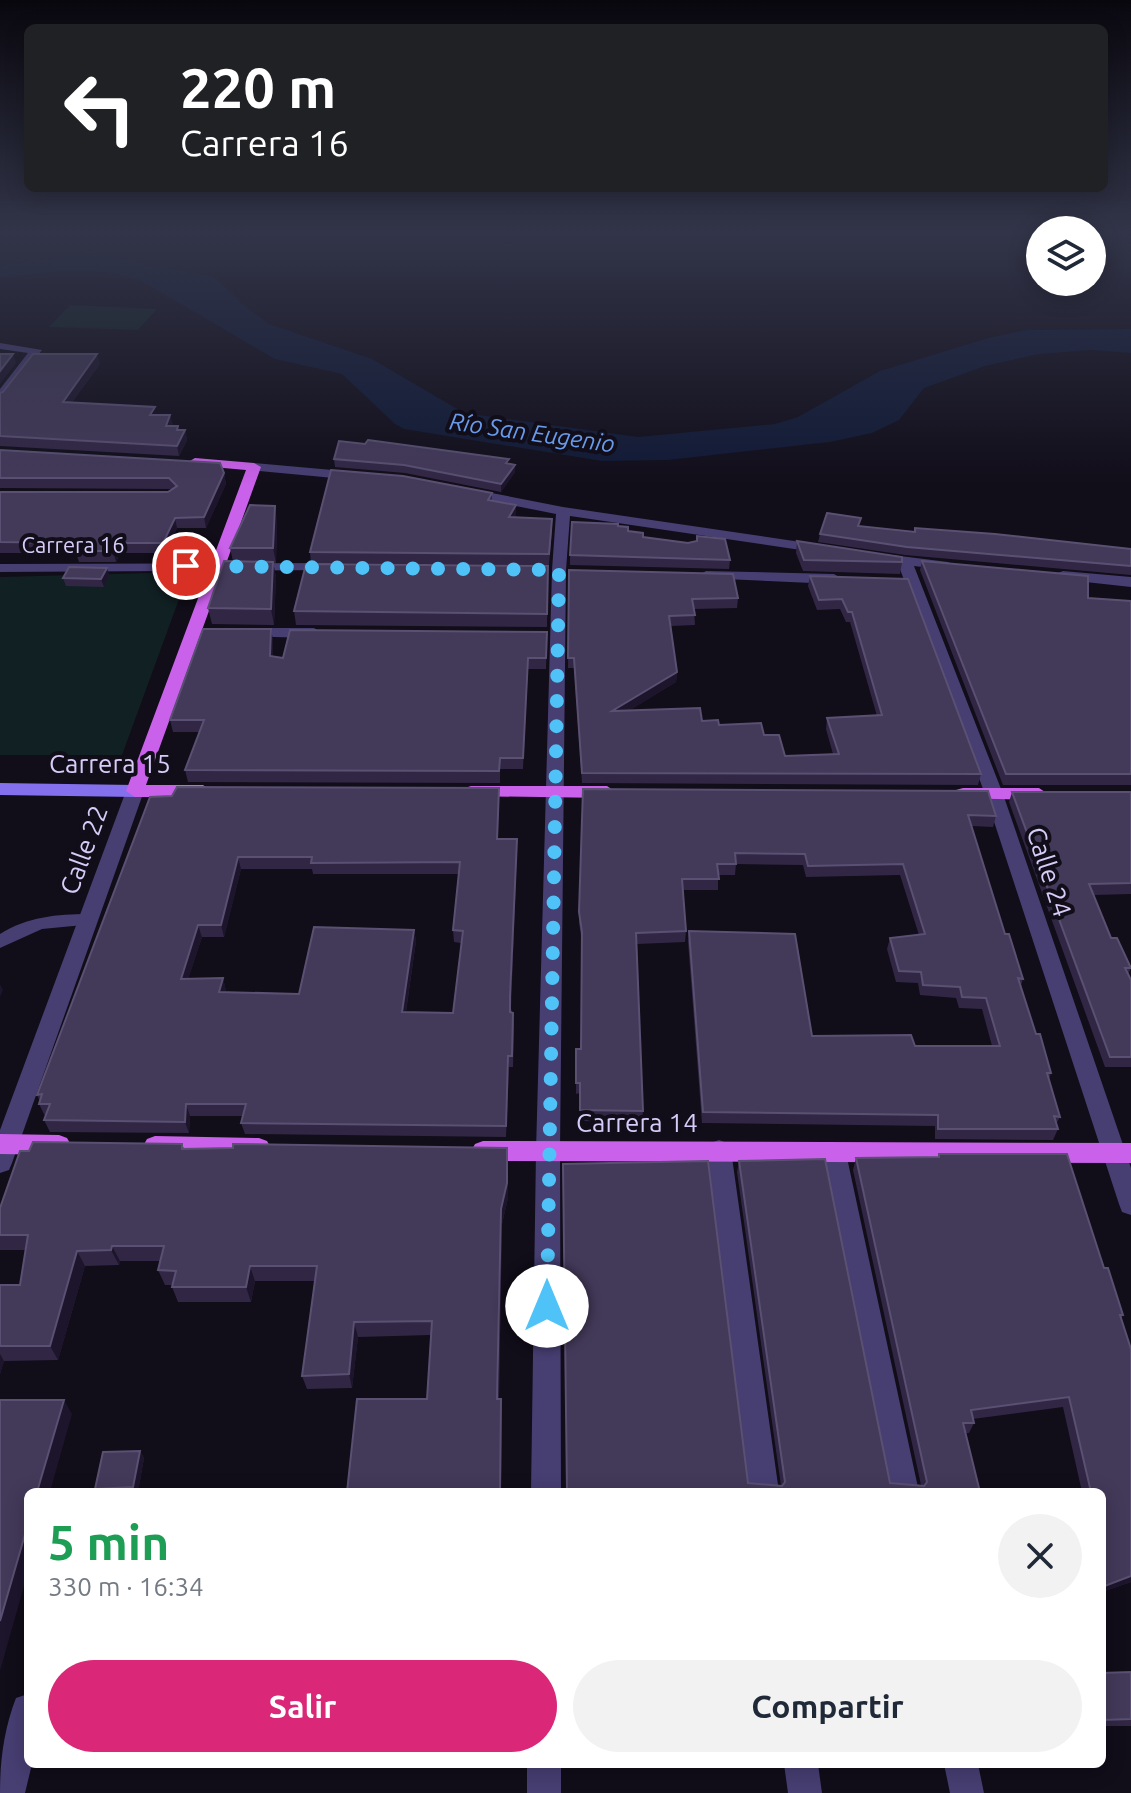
<!DOCTYPE html>
<html lang="es">
<meta charset="utf-8">
<style>
:root{--surface:#fff;--page:#f2f2f3;--text:#1f2937;--muted:#747a83;--accent:#db2777}
body{margin:0;font-family:Ubuntu,sans-serif;background:var(--page);color:var(--text);height:100vh;display:flex;flex-direction:column;font-size:30px;white-space:nowrap}
*{box-sizing:border-box;margin:0}
p{font-size:26px;color:var(--muted)}
.icon{flex:none;width:44px;height:44px;fill:none;stroke:currentColor;stroke-width:2;stroke-linecap:round;stroke-linejoin:round}
.map{position:relative;flex:1;overflow:hidden}
.details{position:absolute;left:24px;top:1488px;width:1082px;height:280px;display:flex;flex-direction:column;background:var(--surface);border-radius:12px;box-shadow:0 4px 20px #0003}
.details>*{flex:none}
.guide{position:absolute;left:24px;top:24px;width:1084px;height:168px;border-radius:12px;box-shadow:0 4px 20px #0003;background:#202124;color:#fff;overflow:hidden}
.fabs{position:absolute;left:1026px;top:216px;display:grid;gap:16px}
.fabs a{display:grid;place-items:center;width:80px;height:80px;border-radius:50%;background:var(--surface);box-shadow:0 4px 20px #0003;font-size:40px}
.pin{position:absolute;display:grid;place-items:center;width:68px;height:68px;color:#fff;margin:-34px;border:4px solid #fff;border-radius:50%;box-shadow:0 2px 8px #0007}
.me{position:absolute;width:88px;margin:-44px;rotate:0deg;stroke-linejoin:round;filter:drop-shadow(0 0 6px #0008)}
.turn{display:flex;align-items:center;gap:28px;height:168px;padding:0 24px;font-size:36px}
.turn .icon{width:104px;height:104px;stroke-width:2.5}
.turn b{display:block;font-size:56px;line-height:68px}
.round{display:grid;place-items:center;flex:none;width:84px;height:84px;border-radius:42px;background:var(--page)}
.overview{display:flex;align-items:center;justify-content:space-between;height:136px;padding:0 24px}
h1{font-size:48px;font-weight:700;line-height:60px;color:#1e9e55}
.primary-button{display:flex;gap:16px;margin-top:auto;padding:16px 24px}
.primary-button a{flex:1;height:92px;border-radius:48px;background:var(--accent);color:#fff;font-size:32px;font-weight:700;line-height:92px;text-align:center}
.primary-button a+a{background:var(--page);color:var(--text)}
.map>svg:first-child{display:block}
.green{fill:#112022}
.water{fill:#101935}
.lines{fill:none;stroke-linecap:round;stroke-linejoin:round}
.lane{fill:#473e72;fill-rule:evenodd}
.street{fill:#473e72;fill-rule:evenodd}
.secondary{fill:#846fec;fill-rule:evenodd}
.primary{fill:#ca61ea;fill-rule:evenodd}
.wall{fill:#312745;fill-rule:evenodd}
.shaded-wall{fill:#1d152c}
.building{fill:#433959;stroke:#5a5072;stroke-width:2;fill-rule:evenodd}
.route{stroke:#4fc3f7;stroke-width:14;stroke-dasharray:0 25.2}
.labels{text-anchor:middle;stroke-width:8;stroke-linejoin:round;paint-order:stroke}
.far-street-label{font-size:22px;fill:#d7ccf8;stroke:#110d19}
.far-water-label{font-size:24px;font-style:italic;fill:#689beb;stroke:#110d19}
.street-label{font-size:26px;fill:#d7ccf8;stroke:#110d19}
</style>
<div class="map">
<svg width="1131" height="1793" viewBox="0 0 1131 1793">
<rect width="100%" height="100%" fill="#110d19"/>
<!-- green -->
<path class="green" d="M70,305L157,309L138,330L49,327Z
M189,572L122,755H0V577Z"/>
<!-- water -->
<path class="water" d="M95,254L214,277L247,308L269,324L372,359L464,413L638,437L775,424L798,417L880,371L992,337L1027,330L1131,329V353L1091,350L1039,354L985,366L924,388L899,420L872,433L830,442L668,460L602,461L404,429L395,424L342,374L275,359L140,280C94,265 47,272 0,278V265Z"/>
<g class="lines">
<!-- lane -->
<path class="lane" d="M88,914L94,916L96,920L94,924L42,929L0,948V934C27,917 57,914 88,914Z"/>
<!-- street -->
<path class="street" d="M0,343L42,350L4,400L0,401V389L28,353L0,349Z
M254,463L355,472L362,476L355,480L249,470V464Z
M466,488L563,507L821,545L828,549L821,553L570,516L566,570L560,1151L561,1492H531L536,1151L552,570L556,514L461,495V489Z
M876,553L948,562L955,566L948,570L914,566L1003,794L1131,1168V1215L1122,1212L1119,1204L985,794L898,564L871,560L869,557Z
M330,563L337,567L335,570L0,572V564Z
M706,571L834,574L842,579L834,584L701,578L699,575Z
M1063,571L1131,577V587L1058,579V573Z
M246,628H314L322,633L314,638L240,636V630Z
M135,785L144,791L12,1163L9,1170L0,1173V1130L126,791Z
M719,1140L727,1143L731,1150L779,1492H749L707,1150L711,1143Z
M834,1143L842,1146L846,1153L919,1492H889L822,1153L826,1146Z
M28,1694V1764H32L25,1793H0C0,1760 4,1729 16,1698Z
M527,1764H561V1793H527Z
M784,1764H818L822,1793H788Z
M944,1764H978L984,1793H950Z"/>
<!-- secondary -->
<path class="secondary" d="M0,783L135,785L144,791L135,797L0,795Z"/>
<!-- primary -->
<path class="primary" d="M195,458L254,463L261,467L146,785H203L212,791L203,797H135L126,791L246,470L190,465L188,462Z
M471,786H607L616,792L607,798L465,796L462,792L465,788Z
M963,788H1039L1048,794L1039,800L956,798L954,794L956,790Z
M0,1134L59,1135L67,1138L71,1145L67,1152L59,1155L0,1154Z
M155,1136L259,1138L267,1141L271,1148L267,1155L259,1158L155,1156L147,1153L143,1146L147,1139Z
M483,1141L1131,1143V1163L483,1161L475,1158L471,1151L475,1144Z"/>
</g>
<!-- wall -->
<path class="wall" d="M100,364L72,402L157,415L179,430H185L187,440L179,456L0,446V393Z
M0,450L224,473L226,484L206,528H177L166,553H120L116,562H79L76,553H0V492H168L172,489L0,488Z
M334,459L509,464L515,465V472L501,492L405,473L335,467Z
M492,493V501L516,516V517L552,530L549,565L311,563L310,552Z
M277,520L276,563H273L276,577L274,625L212,624L208,608L233,561L230,548Z
M860,526L914,532L915,528L1131,549V575L905,555L818,542L820,534Z
M628,531L643,537L730,560L729,569L570,565V555Z
M797,541L902,562L900,574L803,571L796,553Z
M922,561L1088,598L1131,601V785H1003L920,570Z
M548,566L547,627L296,625L294,611Z
M107,568L109,576L104,587L66,586L63,578Z
M569,570L738,598L737,608L694,609L695,625L671,626L677,672L676,682L630,710L702,721L764,735L785,756L833,754L826,729L827,718L877,716L850,622H846L840,609L817,610L808,586L810,576L908,579L981,774L978,785L582,783L574,668H568Z
M271,629L273,641V657L283,658L547,632L546,669H528L523,769H500V783L188,782L185,770L199,732H173L170,720Z
M583,789L996,816L993,827L972,826L1005,934L1023,979L1021,985L1036,1034L1051,1073L1049,1079L1060,1117L1056,1124L1058,1129L1053,1140L935,1139V1126L702,1123L688,942L689,931L812,1036L915,1046H992L982,1009L959,1008L956,998L920,995L918,983L896,982L887,949L890,938L919,935L900,875L806,877L803,865L736,864L735,875H718V890H682L686,931L685,942L637,944L643,1111L642,1122L580,1121V1093L576,1094V1059L581,1049L582,943L579,923Z
M1012,792H1131V894L1093,895L1111,938L1131,968L1128,974L1131,980V1067H1105L1009,802Z
M150,797L499,800L498,839L517,850L511,1008L514,1024L513,1067H509L506,1137L245,1134L241,1123L243,1116H190L189,1133L50,1132L44,1120L46,1116H45L39,1104L40,1101L37,1095ZM241,869H312L313,874H459L453,930L454,942L461,943L453,1013L406,1012L416,941L414,930L299,994L226,992L223,978L188,979L202,937H224Z
M182,1144L184,1149L508,1164V1198L502,1224L499,1399L502,1412L501,1492H347L427,1399L431,1335L358,1337L352,1388L307,1389L302,1376L315,1281H255L251,1302H178L172,1287V1285H165L158,1270L161,1261H120L119,1265L85,1266L58,1360L4,1361L0,1374V1285H20L25,1250H0V1208Z
M939,1154L1104,1268L1123,1315L1121,1319L1131,1582L1102,1592V1492H1082L1063,1407L973,1419L974,1423L969,1433H965L980,1492H567L748,1483L781,1486L737,1172L739,1161L890,1483L921,1485L853,1170L856,1158L938,1157Z
M140,1451L144,1458L138,1492H98L95,1489Z
M1131,1672V1726H1102V1673Z"/>
<!-- shaded-wall -->
<path class="shaded-wall" d="M13,354L16,363L0,384V371Z
M97,354L100,364L65,411L63,402Z
M170,415L173,425L168,436L166,426Z
M185,430L187,440L179,456L177,446Z
M515,465V472L501,492V484Z
M224,473L226,484L206,528L204,517Z
M516,505V516L509,528V517Z
M275,506L277,520L276,563L273,548Z
M175,518L177,528L166,553L163,543Z
M118,543L120,553L116,562L113,551Z
M273,562L276,577L274,625L271,609Z
M107,568L109,576L104,587L101,579Z
M271,629L273,641V668L270,656Z
M528,658V669L523,769V758Z
M677,672L676,682L612,721V711Z
M517,839V850L510,1024V996Z
M238,857L241,869L224,937L221,925Z
M198,925L202,937L184,991L181,979Z
M414,930L416,941L404,1024L402,1012Z
M223,978L226,990L222,1003L219,992Z
M0,984L3,990L0,997Z
M508,1056L509,1067L506,1137V1126Z
M186,1104L190,1116L189,1133L185,1122Z
M507,1148L508,1198L502,1224L498,1413L497,1399L501,1209Z
M112,1246L120,1261L119,1265L111,1250Z
M77,1251L85,1266L58,1360L50,1346Z
M250,1266L255,1281L251,1302L246,1287Z
M354,1322L358,1337L352,1388L349,1374Z
M0,1354L4,1361L0,1374Z
M501,1399L502,1412L501,1492H500Z
M64,1400L72,1414L50,1492H37Z
M140,1451L144,1458L138,1492H136L133,1487Z
M28,1524V1572L0,1671V1621Z
M1131,1576V1582L1102,1592V1587Z"/>
<!-- building -->
<path class="building" d="M0,354H13L0,371Z
M33,354H97L63,402L155,407L150,415H170L166,426H178L177,430H185L177,446L0,436V393L3,392Z
M368,440L509,459L506,463L515,465L501,484L404,465L334,459L339,441L365,444Z
M0,450L220,463L224,473L204,517L175,518L163,543H118L113,551H75L80,543L0,542V492H168L177,486L169,478H0Z
M331,470L403,476L492,493L488,500L516,505L509,517L552,519L549,554L310,552Z
M250,505L275,506L273,548H230Z
M827,513L861,518L858,526L915,532V528L995,534L1131,549V566L907,547L820,534Z
M572,522L618,524V526L628,527V531L643,533V537L688,543L697,541V536L725,539L730,560L570,555Z
M797,541L902,557V562L804,560Z
M224,561L273,562L271,609L208,608Z
M922,561L1088,576V598L1131,601V774H1006Z
M306,564L548,566L547,614L294,611Z
M69,567L107,568L101,579L63,578Z
M569,570L733,574L738,598L692,599L695,615L669,616L677,672L612,711L700,708L702,721L718,720L719,725L761,723L764,735H779L785,756L839,754L827,718L882,715L852,612H848L842,599L819,600L810,576L908,579L981,774L582,773L574,658H568Z
M203,629H271L270,656L283,658L290,630L547,632L546,658H528L523,758H500L499,771L185,770L204,720H170Z
M177,787L499,788L497,839H517L510,996V1012L513,1013L512,1056H508L506,1126L241,1123L246,1104H186L185,1122L44,1120L50,1104H39L42,1094L37,1095L150,797L172,796ZM238,857H312L311,863L460,862L453,930L463,931L453,1013L402,1012L414,930L314,927L299,994L219,992L223,978L181,979L198,925H221Z
M583,789L988,791L996,816L968,815L1005,934H1009L1023,979L1018,978L1036,1034H1040L1051,1073H1047L1060,1117L1054,1116L1058,1129H938V1115L703,1112L689,931L795,934L812,1036L911,1035L915,1046H1000L986,998L962,997L960,987L923,985L921,972L899,971L890,938L925,934L903,864L808,866L805,854L735,853L736,864H717L719,879H682L686,931L636,933L643,1111L580,1110V1083H576V1049H581L582,932L579,912Z
M1012,792H1131V883L1089,884L1111,938H1117L1131,968H1125L1131,980V1057H1110Z
M33,1142L182,1144V1149L233,1148V1144L507,1148V1183L501,1209L497,1399H501L500,1492H347L357,1399H427L432,1321L354,1322L349,1374L302,1376L317,1266H250L246,1287H172L176,1271L158,1270L164,1246H112L111,1250L77,1251L50,1346H0V1285H20L28,1235H0V1208L20,1151H29Z
M939,1154H1067L1104,1268H1108L1123,1315H1120L1131,1349V1576L1102,1587V1550L1105,1549L1102,1537V1492H1091L1069,1397L971,1410L974,1423H963L980,1492H567L563,1164L708,1161L748,1483L782,1486L785,1482L739,1161L825,1159L890,1483L924,1486L927,1482L856,1158L939,1157Z
M0,1400H64L37,1492H28V1524L0,1621Z
M140,1451L133,1487L95,1489L103,1452Z
M1131,1672V1719L1102,1720V1673Z"/>
<!-- sky -->
<linearGradient id="sky" x2="0" y2="1"><stop stop-color="#09070e"/><stop offset="0.48" stop-color="#323549"/><stop offset="1" stop-color="#323549" stop-opacity="0"/></linearGradient>
<rect width="1131" height="486" fill="url(#sky)"/>
<g class="lines">
<!-- route -->
<path class="route" d="M186,566L559,570L547,1306"/>
</g>
<g class="labels">
<!-- far-street labels -->
<g class="far-street-label">
<text x="73" y="553">Carrera 16</text>
</g>
<!-- far-water labels -->
<g class="far-water-label">
<text transform="translate(532 433) rotate(8)" y="8">Río San Eugenio</text>
</g>
<!-- street labels -->
<g class="street-label">
<text x="110" y="773">Carrera 15</text>
<text transform="translate(84 850) rotate(-70)" y="9">Calle 22</text>
<text transform="translate(1049 872) rotate(72)" y="9">Calle 24</text>
<text x="637" y="1132">Carrera 14</text>
</g>
</g>
</svg>
<div class="fabs">
<a><svg class="icon" aria-label="layers" viewBox="0 0 24 24"><path d="M12 4l9 5-9 5-9-5zM3 14l9 5 9-5"/></svg></a>
</div>
<div class="pin" style="left:186px;top:566px;background:#d93025"><svg class="icon" aria-label="arrive" viewBox="0 0 24 24"><path d="M6 21V4h12l-3 4 3 4H6"/></svg></div>
<svg class="me" style="left:547px;top:1306px" viewBox="-20 -20 40 40"><circle r="19" fill="#fff"/><path d="M0-13L10 11 0 6-10 11z" fill="#4fc3f7"/></svg>
<div class="guide">
<div class="turn"><svg class="icon" aria-label="left" viewBox="0 0 24 24"><path d="M17 20v-9H6M10 6l-5 5 5 5"/></svg><div><b>220 m</b>Carrera 16</div></div>
</div>
<section class="details">
<div class="overview"><div><h1>5 min</h1><p>330 m · 16:34</p></div><a class="round"><svg class="icon" aria-label="close" viewBox="0 0 24 24"><path d="M6 6l12 12M18 6L6 18"/></svg></a></div>
<div class="primary-button"><a>Salir</a><a>Compartir</a></div>
</section>
</div>
